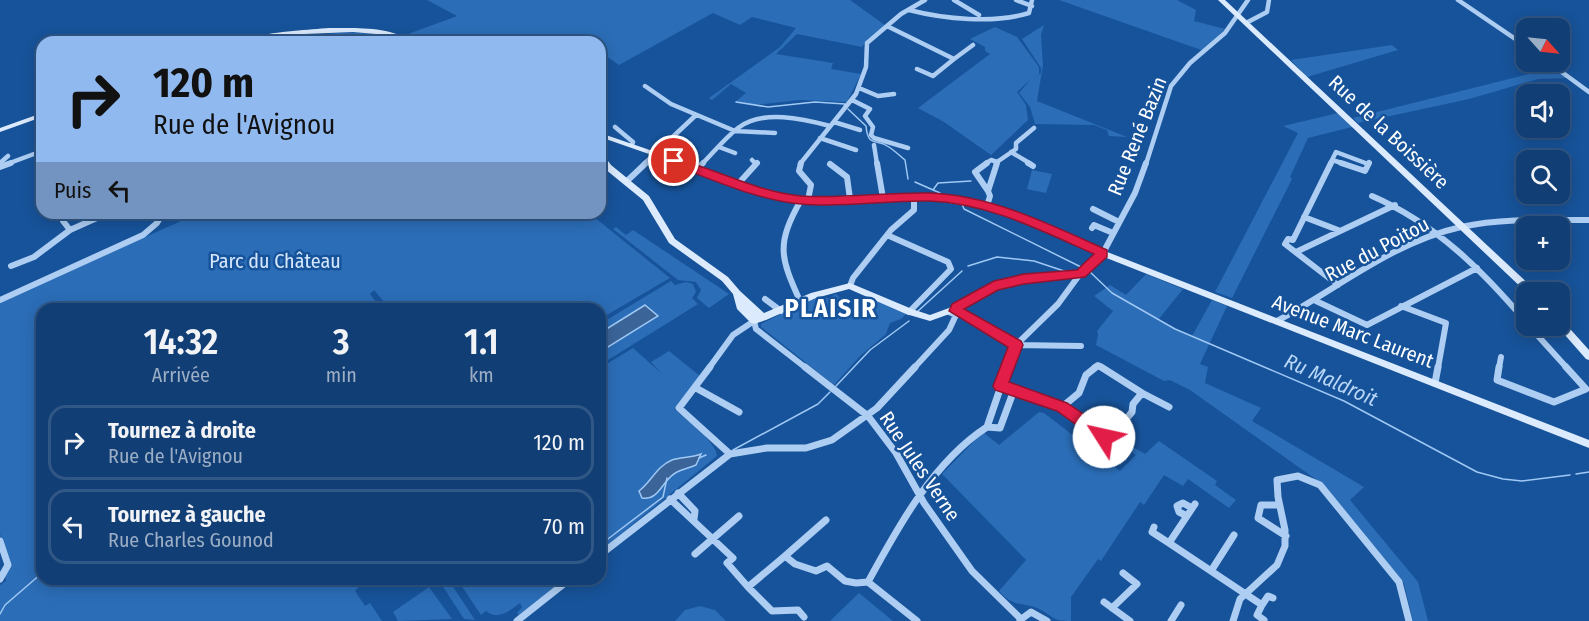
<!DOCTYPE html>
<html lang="fr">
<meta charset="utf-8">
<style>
:root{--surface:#113e74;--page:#1a4579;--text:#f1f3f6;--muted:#9caec5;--line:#305786}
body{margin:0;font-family:"Fira Sans Condensed",sans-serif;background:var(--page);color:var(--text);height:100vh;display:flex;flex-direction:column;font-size:22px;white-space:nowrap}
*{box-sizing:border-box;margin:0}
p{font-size:20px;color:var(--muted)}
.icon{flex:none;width:33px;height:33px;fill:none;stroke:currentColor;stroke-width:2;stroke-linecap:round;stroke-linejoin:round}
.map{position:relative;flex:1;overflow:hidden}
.details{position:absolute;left:36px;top:303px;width:570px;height:282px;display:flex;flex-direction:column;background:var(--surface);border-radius:18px;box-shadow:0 3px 15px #0003,0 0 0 2px var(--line)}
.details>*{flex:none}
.banner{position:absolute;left:36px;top:36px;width:570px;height:183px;border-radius:18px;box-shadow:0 3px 15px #0003,0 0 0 2px var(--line);background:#90b9f0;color:#111;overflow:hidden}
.needle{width:39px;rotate:117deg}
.tools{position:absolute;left:1516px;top:18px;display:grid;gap:12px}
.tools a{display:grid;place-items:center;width:54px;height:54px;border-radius:12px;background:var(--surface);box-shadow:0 3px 15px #0003,0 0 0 2px var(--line);font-size:30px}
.pin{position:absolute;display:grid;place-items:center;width:51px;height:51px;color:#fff;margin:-26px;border:3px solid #fff;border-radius:50%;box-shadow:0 2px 6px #0007}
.me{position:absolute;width:66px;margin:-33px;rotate:305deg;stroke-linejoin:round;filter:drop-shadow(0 0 4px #0008)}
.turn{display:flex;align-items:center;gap:21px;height:126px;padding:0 18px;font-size:27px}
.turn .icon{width:78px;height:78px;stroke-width:2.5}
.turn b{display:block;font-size:42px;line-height:51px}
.then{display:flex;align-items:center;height:57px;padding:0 18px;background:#0003;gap:12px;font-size:22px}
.eta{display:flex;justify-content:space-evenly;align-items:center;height:102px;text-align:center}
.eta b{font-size:36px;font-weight:600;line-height:42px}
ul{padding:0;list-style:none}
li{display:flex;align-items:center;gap:18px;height:75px;margin:0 12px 9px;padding:0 6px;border:3px solid var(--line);border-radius:18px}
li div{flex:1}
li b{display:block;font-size:22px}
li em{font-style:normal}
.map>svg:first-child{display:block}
.green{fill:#2b6db7}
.water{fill:#3b6599;stroke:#9fc8f4;stroke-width:1.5}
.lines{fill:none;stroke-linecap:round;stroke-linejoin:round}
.stream{stroke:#9fc8f4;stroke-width:1.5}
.street-far2{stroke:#adcdf2;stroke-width:4.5}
.street-far1{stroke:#adcdf2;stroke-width:6}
.street{stroke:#adcdf2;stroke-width:7}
.secondary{fill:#dbeafc;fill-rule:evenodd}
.route{fill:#e11d48;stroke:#92132f;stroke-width:1.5}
.labels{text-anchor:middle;stroke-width:5;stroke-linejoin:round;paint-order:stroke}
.street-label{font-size:20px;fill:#fff;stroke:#17539a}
.park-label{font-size:20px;fill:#d4e7fc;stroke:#17539a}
.water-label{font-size:21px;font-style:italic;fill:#b9d7f8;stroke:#17539a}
.district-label{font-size:26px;font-weight:bold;letter-spacing:1.5px;fill:#fff;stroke:#17539a}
</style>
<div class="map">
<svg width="1589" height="621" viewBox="0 0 1589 621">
<rect width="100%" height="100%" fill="#17539a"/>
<!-- green -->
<path class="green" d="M427,0H850L886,26L868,39L862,47L797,34L776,54L833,63L831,69L861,74L847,102L800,100L754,105L735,102L746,93L731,84L712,100L709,98L780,47L796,28L752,17L740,25L713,13L619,65L600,52V42H407L400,37L457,16Z
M1059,0H1177L1196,10L1194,21L1225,29L1204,51Z
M1044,25L1041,35L1043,65L1037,101L1127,137L1109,136L1107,130L1094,125L1035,124L1030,107L1019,93L1030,80L1017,92L1026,105L1028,120L991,155L944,122L918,108L990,54L985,51V47L970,39L995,27L1017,37L1039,67V74L1032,79L1041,73V68L1022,39Z
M371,32L387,34L400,42H264L336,33Z
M1392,45L1398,50L1307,77L1291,60Z
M1533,73L1564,74L1569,78L1538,79L1469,99L1358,123L1353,118Z
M1338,113L1352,127L1308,138L1290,177L1292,179L1232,298L1215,292L1298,133L1283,126Z
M1032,170L1052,174L1046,193L1027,189Z
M199,213H589L670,278L600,319V309H390L374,290L370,294L382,309H42V579H366L357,585L358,588L355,591L365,606L370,603L382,621H0V585L6,581L0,533V302Z
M616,227L626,235L633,230L729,294L709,308L697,298L701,290L696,282L678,280L613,229Z
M1146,274L1183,289L1158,320L1192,336L1212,300L1227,306L1200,364L1208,367L1205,383L1261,408L1252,421L1364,487L1350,500L1418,582L1428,621H1413L1404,584L1321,483L1190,390L1170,380L1164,381L1096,345L1098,335L1097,331L1113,311L1094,296L1110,285L1126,295Z
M671,281L675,285L686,282L693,284L696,292L692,298L698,304L600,365V324Z
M836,294L852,309H860L873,297L907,313L901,319L890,323L886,334L860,356L834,385L761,327V324L815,297L828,298Z
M633,348L661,373L651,362L669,351L700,376L686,398L674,409C685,419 716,441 717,456L600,551V368Z
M1039,412L1044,413L1120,471L1136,455L1130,451L1133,447L1145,454L1159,441L1217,481L1215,485L1236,500L1229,508L1188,479L1183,486L1164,475L1144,505L1140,502L1101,561L1098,559L1071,597V621C1053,621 1055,618 1041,610C1025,601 1014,609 999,591L1026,560L942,474L983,432L999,445Z
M438,579H448L475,620L464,619Z
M457,579H565L519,615L517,613L522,607L520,603C509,611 498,621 486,611L481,615Z
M429,587L452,619L398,621L393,612Z
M859,593L893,621H830Z
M700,606L715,610L726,621H675L685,610Z"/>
<!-- water -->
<path class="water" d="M645,305L658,316L600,352V333Z
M701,454L696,465C689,468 683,469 677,472C662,479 660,501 642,498L639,491C651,482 657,466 672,460C681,457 691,458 701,454Z"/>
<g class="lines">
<!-- stream -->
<path class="stream" d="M736,102L768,107L815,102L845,104L844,106
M848,109L866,126C868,148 876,138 889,147C895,151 900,156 905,160L908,179
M915,182L940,193
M933,190L938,183L971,181
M962,204L964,209L1083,268
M968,266L997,257L1034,261L1067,272
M1089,271L1112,293L1175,329L1344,401L1477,472L1503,479L1522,481L1570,475
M918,311L962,271
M836,386L870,350L909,321
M733,450L818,404L830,392
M699,458L706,455
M1576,474L1589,472
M600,545L663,497L667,478
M0,614L5,605L42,573"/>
<!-- street-far2 -->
<path class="street-far2" d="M954,0L979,15
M1016,0L1032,6
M1458,0L1527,47
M909,10C944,19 994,24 1029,13L1032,0
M1246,23L1267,12L1269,0
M889,27L954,59L973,45
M1548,62L1589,92
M917,69L933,76L954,59
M645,86L671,104L735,131L775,133
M859,88L878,96L894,94
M852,100L870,109L865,116L873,127L871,135L874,138L908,148
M834,122L860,130
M615,127L633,142L632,145
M820,138L856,150
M874,145L877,164
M719,147L735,153
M1011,152L1031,164
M752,160L756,164
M1332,160L1345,164
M1332,160L1336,152L1368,164
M997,162L1016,149V143L1034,128
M0,163L8,156
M7,164L42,151
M644,164L696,115
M702,164C714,152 725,138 738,128C762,109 804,119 830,126
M800,164L856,94L866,67L867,43L901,14L925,0
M985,164L991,160L997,162L996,164
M1146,164L1171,86L1190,63L1225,33L1248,0
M1330,164L1332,160"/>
<!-- street-far1 -->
<path class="street-far1" d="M801,163L799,171L811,185L808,200
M877,163L883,198
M987,163L975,172L988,191L997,163
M1028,163L1033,166
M1331,163L1293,240L1288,239L1285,244L1338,285
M1341,163L1365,171L1369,163
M830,164L847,177L850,199
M0,167L11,163
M697,169L703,163
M627,181L646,163
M738,184L757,163
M1372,196C1436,224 1482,270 1527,323
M987,206L990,196L988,191
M1093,209L1119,222
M65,213L63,221L70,230
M1304,217L1338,230
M1092,228L1094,225L1113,233
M887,235L948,262L951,269L909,312
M1296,252L1395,205
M1103,253L1135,193L1146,163
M11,266L34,257L70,230L108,213
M850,286L853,278L891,230L914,210V198
M765,299L781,311
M0,300L143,235L157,223L163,213
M800,301C780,257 776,244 801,200
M1316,301L1367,325L1477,268
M1401,306L1446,323L1438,368
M957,308L958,313L1016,345L1081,346
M1277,321C1337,289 1393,242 1461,227C1502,218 1547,220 1589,220
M1529,326L1567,368
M709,368L733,335L754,321L756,329L806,368
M914,368L949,330L956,315L949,312
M1008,368L1016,345L1058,304L1080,274
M1094,368L1098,365L1103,368
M1499,368L1501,357"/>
<!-- street -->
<path class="street" d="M710,367L679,408L730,454
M805,367L868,416L896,453L924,503L972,571L1021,619
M1499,367L1497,380L1554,402L1586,389L1566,367
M1435,383L1438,367
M1001,386L1008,367
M1001,386L1014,390L1000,428L987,427Z
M696,388L739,412
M1014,390L1062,407
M1142,393L1169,407
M1062,407L1104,437L1112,436L1132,412L1133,404L1142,393L1101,367
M1062,407L1079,393L1086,375L1096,367
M678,493L695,511L694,519
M670,499L733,558L727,563L748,587L785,556L795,564L816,571L827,566L845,581L856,583L868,582
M1195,504L1169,543L1262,605L1268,596L1273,598
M1278,505H1261L1258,518L1286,536
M1187,516L1179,512L1177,506L1183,503L1192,508
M1154,527L1152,532L1169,543
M0,541L8,565L0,579
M695,554L739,516
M600,555L730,454L767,448H806L832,440L877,408L915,367
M785,556L826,520
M1211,571L1234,535
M868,582C898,527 933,462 987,427
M868,582L917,621
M748,587L772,611L798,610L804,617
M1104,602L1130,621
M1262,605L1257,615L1264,620
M1112,608L1137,584L1123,573
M1020,620L1031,612L1047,621
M517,621L570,579
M1171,621L1181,605
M1233,621L1240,599L1277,565L1285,546V530L1278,497L1277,480L1298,476L1320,485L1399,582L1409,621"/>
<!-- secondary -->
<path class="secondary" d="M1218,0H1225L1535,290L1536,292L1527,293Z
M329,28C356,28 390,26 413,42H405L394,37L376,34L353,32L304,34L252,42H240C259,32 306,30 329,28Z
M42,113V117L0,132V128Z
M600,133L779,194L808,197L931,194L1002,207L1097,248L1589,440V448L1104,257L1083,276L1024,282L997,289L955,312L930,321L906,314L849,289L816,298L766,320L754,324L751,323L737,309L733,294L722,281L669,243L643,200L605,169L600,161V154H603L611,165L649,196L675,239L728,277L740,291L764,313L811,293L850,283L912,309L930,315L949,308L994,283L1024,276L1078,271L1096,254L997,211L931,200L808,203L778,199L600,137Z
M1560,320L1563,321L1589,350V360L1586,359L1557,326H1560Z"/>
</g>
<!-- route -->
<path class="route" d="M674,158C716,169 757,192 801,196C843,199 887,192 929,193C992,195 1051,225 1107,250V257L1085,277L1024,284L998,290L964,309L1021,341L1023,345L1009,382L1067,403L1110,432L1112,437L1110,441H1099L1057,411L995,390L993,386L1008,347L949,311L952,304L994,281L1024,274L1077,270L1094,254C1042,231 988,203 929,201C887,200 843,208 801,204C756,200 712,179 670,164V159Z"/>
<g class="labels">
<!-- street labels -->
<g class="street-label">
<text transform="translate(1389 132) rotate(43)" y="7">Rue de la Boissière</text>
<text transform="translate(1137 136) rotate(-68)" y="7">Rue René Bazin</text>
<text transform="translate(1377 249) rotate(-28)" y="7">Rue du Poitou</text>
<text transform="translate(1353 331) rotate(21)" y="7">Avenue Marc Laurent</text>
<text transform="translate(920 466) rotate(56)" y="7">Rue Jules Verne</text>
</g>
<!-- park labels -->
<g class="park-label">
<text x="275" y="268">Parc du Château</text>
</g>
<!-- water labels -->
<g class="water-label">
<text transform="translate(1331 380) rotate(24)" y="7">Ru Maldroit</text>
</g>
<!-- district labels -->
<g class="district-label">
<text x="831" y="317">PLAISIR</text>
</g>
</g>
</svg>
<div class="tools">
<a><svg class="needle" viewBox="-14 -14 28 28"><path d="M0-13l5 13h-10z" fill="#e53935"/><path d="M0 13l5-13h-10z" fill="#9caec5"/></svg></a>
<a><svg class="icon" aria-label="sound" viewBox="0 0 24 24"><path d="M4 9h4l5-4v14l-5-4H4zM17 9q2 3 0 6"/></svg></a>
<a><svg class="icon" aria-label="search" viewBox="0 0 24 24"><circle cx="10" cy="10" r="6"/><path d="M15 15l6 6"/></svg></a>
<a>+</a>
<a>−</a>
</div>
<div class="pin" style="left:674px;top:161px;background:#d93025"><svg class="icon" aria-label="arrive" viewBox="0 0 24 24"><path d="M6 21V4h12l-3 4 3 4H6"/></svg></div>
<svg class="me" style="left:1104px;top:437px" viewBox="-20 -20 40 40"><circle r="19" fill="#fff"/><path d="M0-13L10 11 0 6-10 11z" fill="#e11d48"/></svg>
<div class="banner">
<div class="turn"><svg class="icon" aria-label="right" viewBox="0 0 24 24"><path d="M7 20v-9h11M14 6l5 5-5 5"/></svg><div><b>120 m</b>Rue de l'Avignou</div></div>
<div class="then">Puis<svg class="icon" aria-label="left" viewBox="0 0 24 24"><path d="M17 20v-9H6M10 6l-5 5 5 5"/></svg></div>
</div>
<section class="details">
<div class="eta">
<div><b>14:32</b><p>Arrivée</p></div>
<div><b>3</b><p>min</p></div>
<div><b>1.1</b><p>km</p></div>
</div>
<ul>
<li><svg class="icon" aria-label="right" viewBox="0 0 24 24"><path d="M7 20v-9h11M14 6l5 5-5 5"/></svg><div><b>Tournez à droite</b><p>Rue de l'Avignou</p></div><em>120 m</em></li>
<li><svg class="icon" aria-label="left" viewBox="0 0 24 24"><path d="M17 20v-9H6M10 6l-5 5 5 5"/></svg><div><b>Tournez à gauche</b><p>Rue Charles Gounod</p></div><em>70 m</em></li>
</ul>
</section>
</div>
